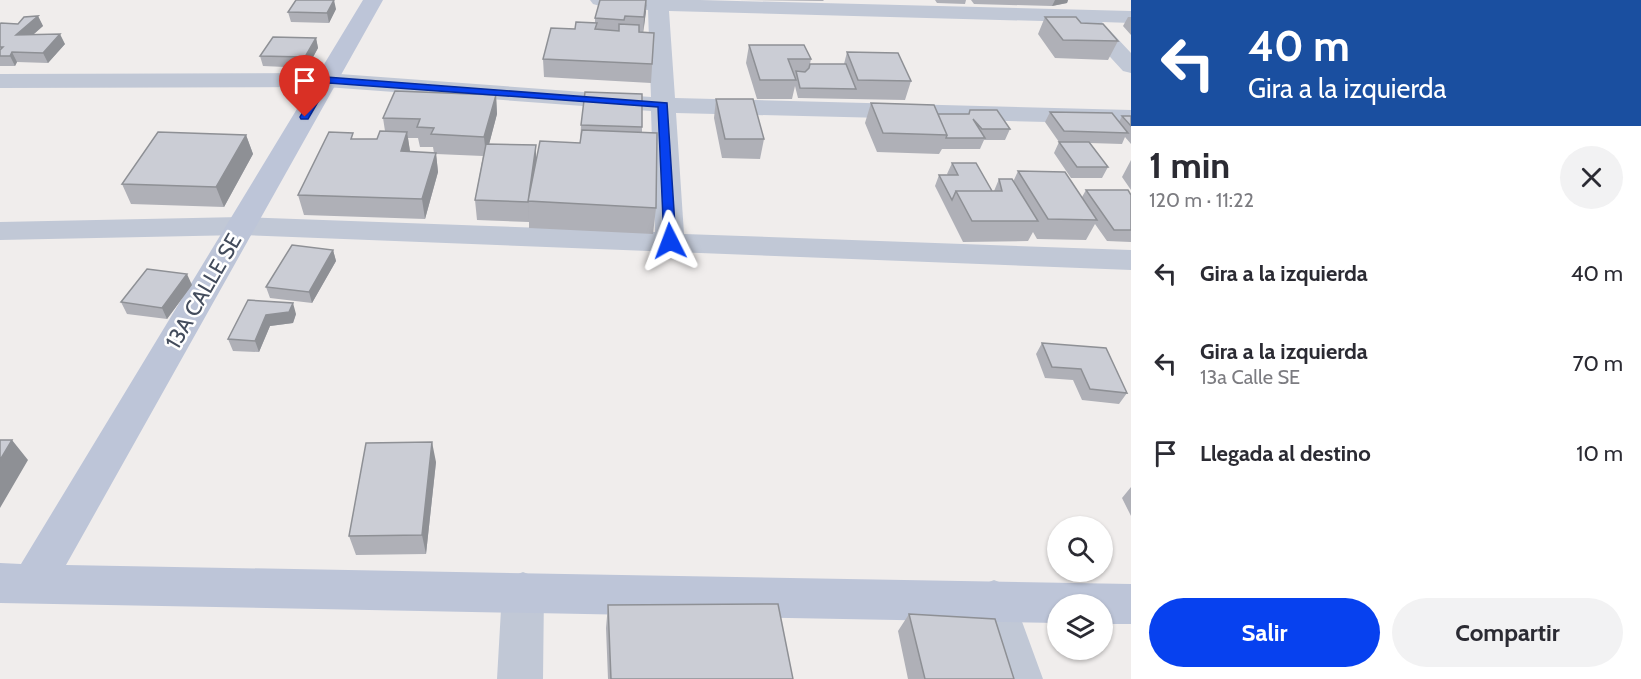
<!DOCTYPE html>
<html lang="es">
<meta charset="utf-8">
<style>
:root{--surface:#fff;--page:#f2f2f3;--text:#2b2b33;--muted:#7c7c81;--accent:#0741ef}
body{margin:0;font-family:Cabin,sans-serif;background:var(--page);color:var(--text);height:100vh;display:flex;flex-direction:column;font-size:22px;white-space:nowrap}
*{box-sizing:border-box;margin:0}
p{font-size:20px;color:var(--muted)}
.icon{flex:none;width:33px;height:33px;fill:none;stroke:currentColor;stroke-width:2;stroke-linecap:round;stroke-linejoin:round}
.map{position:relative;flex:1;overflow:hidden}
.sheet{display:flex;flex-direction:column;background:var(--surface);width:510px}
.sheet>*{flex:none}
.guide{background:#1a4fa0;color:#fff;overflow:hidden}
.buttons{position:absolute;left:1047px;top:516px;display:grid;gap:12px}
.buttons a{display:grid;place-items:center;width:66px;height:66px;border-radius:50%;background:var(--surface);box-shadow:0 2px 4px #0004;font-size:30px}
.pin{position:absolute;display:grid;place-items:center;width:51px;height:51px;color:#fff;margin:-62px -26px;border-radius:50% 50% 50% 0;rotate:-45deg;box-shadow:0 0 6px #0007}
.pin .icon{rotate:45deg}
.me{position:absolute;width:66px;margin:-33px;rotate:357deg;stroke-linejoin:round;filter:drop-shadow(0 0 4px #0008)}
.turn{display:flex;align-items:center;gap:21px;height:126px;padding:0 18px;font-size:27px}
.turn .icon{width:78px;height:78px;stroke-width:2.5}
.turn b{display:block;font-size:42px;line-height:51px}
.round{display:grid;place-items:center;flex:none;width:63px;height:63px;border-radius:32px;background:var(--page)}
.overview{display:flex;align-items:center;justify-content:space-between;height:102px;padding:0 18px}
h1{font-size:36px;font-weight:800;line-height:45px}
.action{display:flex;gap:12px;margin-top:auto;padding:12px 18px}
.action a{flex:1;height:69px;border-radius:36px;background:var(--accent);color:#fff;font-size:24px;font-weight:800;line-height:69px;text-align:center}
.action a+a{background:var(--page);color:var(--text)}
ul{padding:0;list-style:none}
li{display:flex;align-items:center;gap:18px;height:90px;padding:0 18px}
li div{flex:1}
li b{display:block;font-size:22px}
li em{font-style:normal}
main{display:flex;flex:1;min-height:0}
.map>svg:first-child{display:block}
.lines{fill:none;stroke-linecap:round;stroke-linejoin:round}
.street{fill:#c1c8d6;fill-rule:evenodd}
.secondary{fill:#bdc5d8;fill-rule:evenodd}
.wall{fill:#afb0b7;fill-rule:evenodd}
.shaded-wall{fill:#8e9095}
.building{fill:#cbcdd5;stroke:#8e9095;stroke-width:1.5}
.route{fill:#0741ef;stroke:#052a9b;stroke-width:1.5}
.labels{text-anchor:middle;stroke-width:5;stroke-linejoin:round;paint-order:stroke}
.street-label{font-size:22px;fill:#434c5c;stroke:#fff}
</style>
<main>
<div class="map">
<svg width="1131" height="679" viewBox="0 0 1131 679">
<rect width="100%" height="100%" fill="#f0edec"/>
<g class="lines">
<!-- street -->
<path class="street" d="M590,0H700L1131,11V23L1102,22L1131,53V73L1123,71L1078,22L669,11L675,98L1131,110V124L676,113L684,234L1131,250V270L241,235L0,240V222L241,217L655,232L651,111L326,87L0,88V74L326,73L651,97L648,10L600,6L593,4Z
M523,572L538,578L544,592L543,679H497L502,592L508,578Z
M994,580L1009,586L1043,679H997L972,600L979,586Z"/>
<!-- secondary -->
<path class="secondary" d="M363,0H383L66,565L1131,584V624H1102V604H1058V623L0,603V563L21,564Z"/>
</g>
<!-- wall -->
<path class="wall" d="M738,0H824L823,1Z
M935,0H966L965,4L937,3Z
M971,0H1068L1067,3L1052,6L974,4Z
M336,9L329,23L291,22L288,12Z
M646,11L643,32L654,33L651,83L544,77L543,59L575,29L595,23V18Z
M38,16L43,26L33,35L65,44L48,63L17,62L15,66H0V24H18Z
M1045,17L1081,23L1118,41L1108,60L1055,58L1038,34Z
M1128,17H1131V35L1123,26Z
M316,38L318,48L307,68L263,66L260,56Z
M749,45L811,59L810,64H844L847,52L911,81L905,100L798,98L795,86L792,99H757L746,63Z
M496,95L497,114L489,144L536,145V161L580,143L581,125L642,127V133L656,208L653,234L529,228V219V222L477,220L475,200L483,156L436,154L438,172L425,219L304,215L298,195L355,139H377L385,131L383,118ZM408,138H418L420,147H433L434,153L410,152Z
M716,99L764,139L760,159L722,158L714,118Z
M871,103L938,114H969L970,110L1010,129L1005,140H984L980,149H942L939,154L877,152L865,123Z
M1050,112L1119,122L1122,116H1131V144L1125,137L1122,144L1090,143L1108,167L1102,178H1071L1054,153L1059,142L1045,122Z
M246,135L253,154L224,207L131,204L122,184Z
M1131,160V190L1122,177Z
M952,163L992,191H994L999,179L1013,182L1018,171L1082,197L1086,190L1131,195V242L1107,241L1095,224L1086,240L1037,239L1033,232L1028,241L963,242L935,186L939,175H948L947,174Z
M333,250L336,261L312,303L270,298L266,287Z
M192,285L167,319L127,314L121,302Z
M296,314L293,323L270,326L259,352L233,351L228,339Z
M1042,343L1127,393L1119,404L1082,400L1073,380L1045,378L1036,354Z
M436,462L426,554L356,555L349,536Z
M1131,487V516L1122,498Z
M608,605L793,679H608L606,628Z
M909,614L1014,679H908L898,631Z"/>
<!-- shaded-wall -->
<path class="shaded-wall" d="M334,0L336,9L329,23L327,13Z
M647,0L646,11L643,35L644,17Z
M1055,0H1068L1067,3L1052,6Z
M38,16L43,26L21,45L16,35Z
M60,34L65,44L48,63L43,53Z
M316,38L318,48L307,68L305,57Z
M12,52L17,62L15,66L10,56Z
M496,95L497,114L486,156L484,137Z
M407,132L410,151H401Z
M246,135L253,154L224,207L216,187Z
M536,145V165L528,201L529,222L528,202Z
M436,153L438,172L425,219L422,199Z
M333,250L336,261L312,303L309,292Z
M187,274L192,285L167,319L162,308Z
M293,303L296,314L293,323L270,326L259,352L255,341L266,315Z
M12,440L28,460L0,508V460Z
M432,442L436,462L426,554L422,535Z"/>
<!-- building -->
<path class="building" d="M296,0H334L327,13L288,12Z
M600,0H646L644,17L625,16L624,20L595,18Z
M38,16L16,35L60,34L43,53L12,52L10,56H0V50L3,47H0V24L1,23L18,24L24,17Z
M1045,17H1076L1081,23L1103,24L1118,41L1063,40Z
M576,22L597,23L595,29L619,31V24L639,25V32L654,33L652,64L543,59L551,28L575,29Z
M273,37L316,38L305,57L260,56Z
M749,45H804L811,59H788L796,80H760Z
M847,52L898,53L911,81L858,80Z
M810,64H846L856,89L800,88L796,71L805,72L809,68Z
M395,91L496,95L484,137L431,134L434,128L417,127L420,119L383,118Z
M585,92L642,94V127L581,125Z
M716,99H753L764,139H725Z
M871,103L934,105L947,135L883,133Z
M970,110H997L1010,129H982L973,119L985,138H946L947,135L938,114H969Z
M1050,112L1112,113L1128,133L1064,131Z
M1122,116H1131V126Z
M582,130L657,133L656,208L528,201L540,141L580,143Z
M380,131L407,132L401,151L436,153L422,199L298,195L329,132L353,133L351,139H377Z
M158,132L246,135L216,187L122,184Z
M1059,142H1089L1108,167H1077Z
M486,144L536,145L528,202L475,200Z
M952,163H976L992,191H956L952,200L939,175H958Z
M1018,171L1065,172L1097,220L1048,219Z
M999,179H1012L1038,221H972L956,191H1002Z
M1086,190H1128L1131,195V230H1114Z
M292,245L333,250L309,292L266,287Z
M147,269L187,274L162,308L121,302Z
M248,300L293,303L289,312L266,315L255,341L228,339Z
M1042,343L1106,348L1127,393L1090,389L1081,369L1052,367Z
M0,440H12L0,460Z
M432,442L422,535L349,536L366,443Z
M778,604L793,679H611L608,605Z
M909,614L995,619L1014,679H925Z"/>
<!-- route -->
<path class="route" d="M326,77L667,103L676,241L670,245L664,241L658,107L329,83L308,119H301L300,117L321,80Z"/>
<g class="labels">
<!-- street labels -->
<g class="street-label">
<text transform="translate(203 291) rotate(-60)" y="8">13A CALLE SE</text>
</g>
</g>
</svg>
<div class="buttons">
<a><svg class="icon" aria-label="search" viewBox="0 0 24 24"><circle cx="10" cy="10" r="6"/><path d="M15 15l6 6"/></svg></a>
<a><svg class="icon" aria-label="layers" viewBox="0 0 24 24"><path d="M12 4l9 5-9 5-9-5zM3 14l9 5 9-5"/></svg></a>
</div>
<div class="pin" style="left:305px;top:117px;background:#d93025"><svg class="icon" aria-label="arrive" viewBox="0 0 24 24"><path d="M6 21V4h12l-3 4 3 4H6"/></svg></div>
<svg class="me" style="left:670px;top:241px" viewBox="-20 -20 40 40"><path d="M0-17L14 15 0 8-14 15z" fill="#0741ef" stroke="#fff" stroke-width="4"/></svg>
</div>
<section class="sheet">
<div class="guide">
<div class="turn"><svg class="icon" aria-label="left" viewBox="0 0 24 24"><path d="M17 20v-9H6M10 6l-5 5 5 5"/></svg><div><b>40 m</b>Gira a la izquierda</div></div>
</div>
<div class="overview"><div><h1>1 min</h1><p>120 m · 11:22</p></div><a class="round"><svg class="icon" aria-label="close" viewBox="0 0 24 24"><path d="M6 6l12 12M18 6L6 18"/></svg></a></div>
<ul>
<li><svg class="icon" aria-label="left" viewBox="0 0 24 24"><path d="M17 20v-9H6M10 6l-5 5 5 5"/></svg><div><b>Gira a la izquierda</b></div><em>40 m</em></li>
<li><svg class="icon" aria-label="left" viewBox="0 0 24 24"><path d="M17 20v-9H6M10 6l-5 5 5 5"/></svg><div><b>Gira a la izquierda</b><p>13a Calle SE</p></div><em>70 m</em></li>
<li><svg class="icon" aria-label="arrive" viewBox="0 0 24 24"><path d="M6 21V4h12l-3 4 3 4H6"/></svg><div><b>Llegada al destino</b></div><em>10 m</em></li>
</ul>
<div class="action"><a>Salir</a><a>Compartir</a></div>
</section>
</main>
